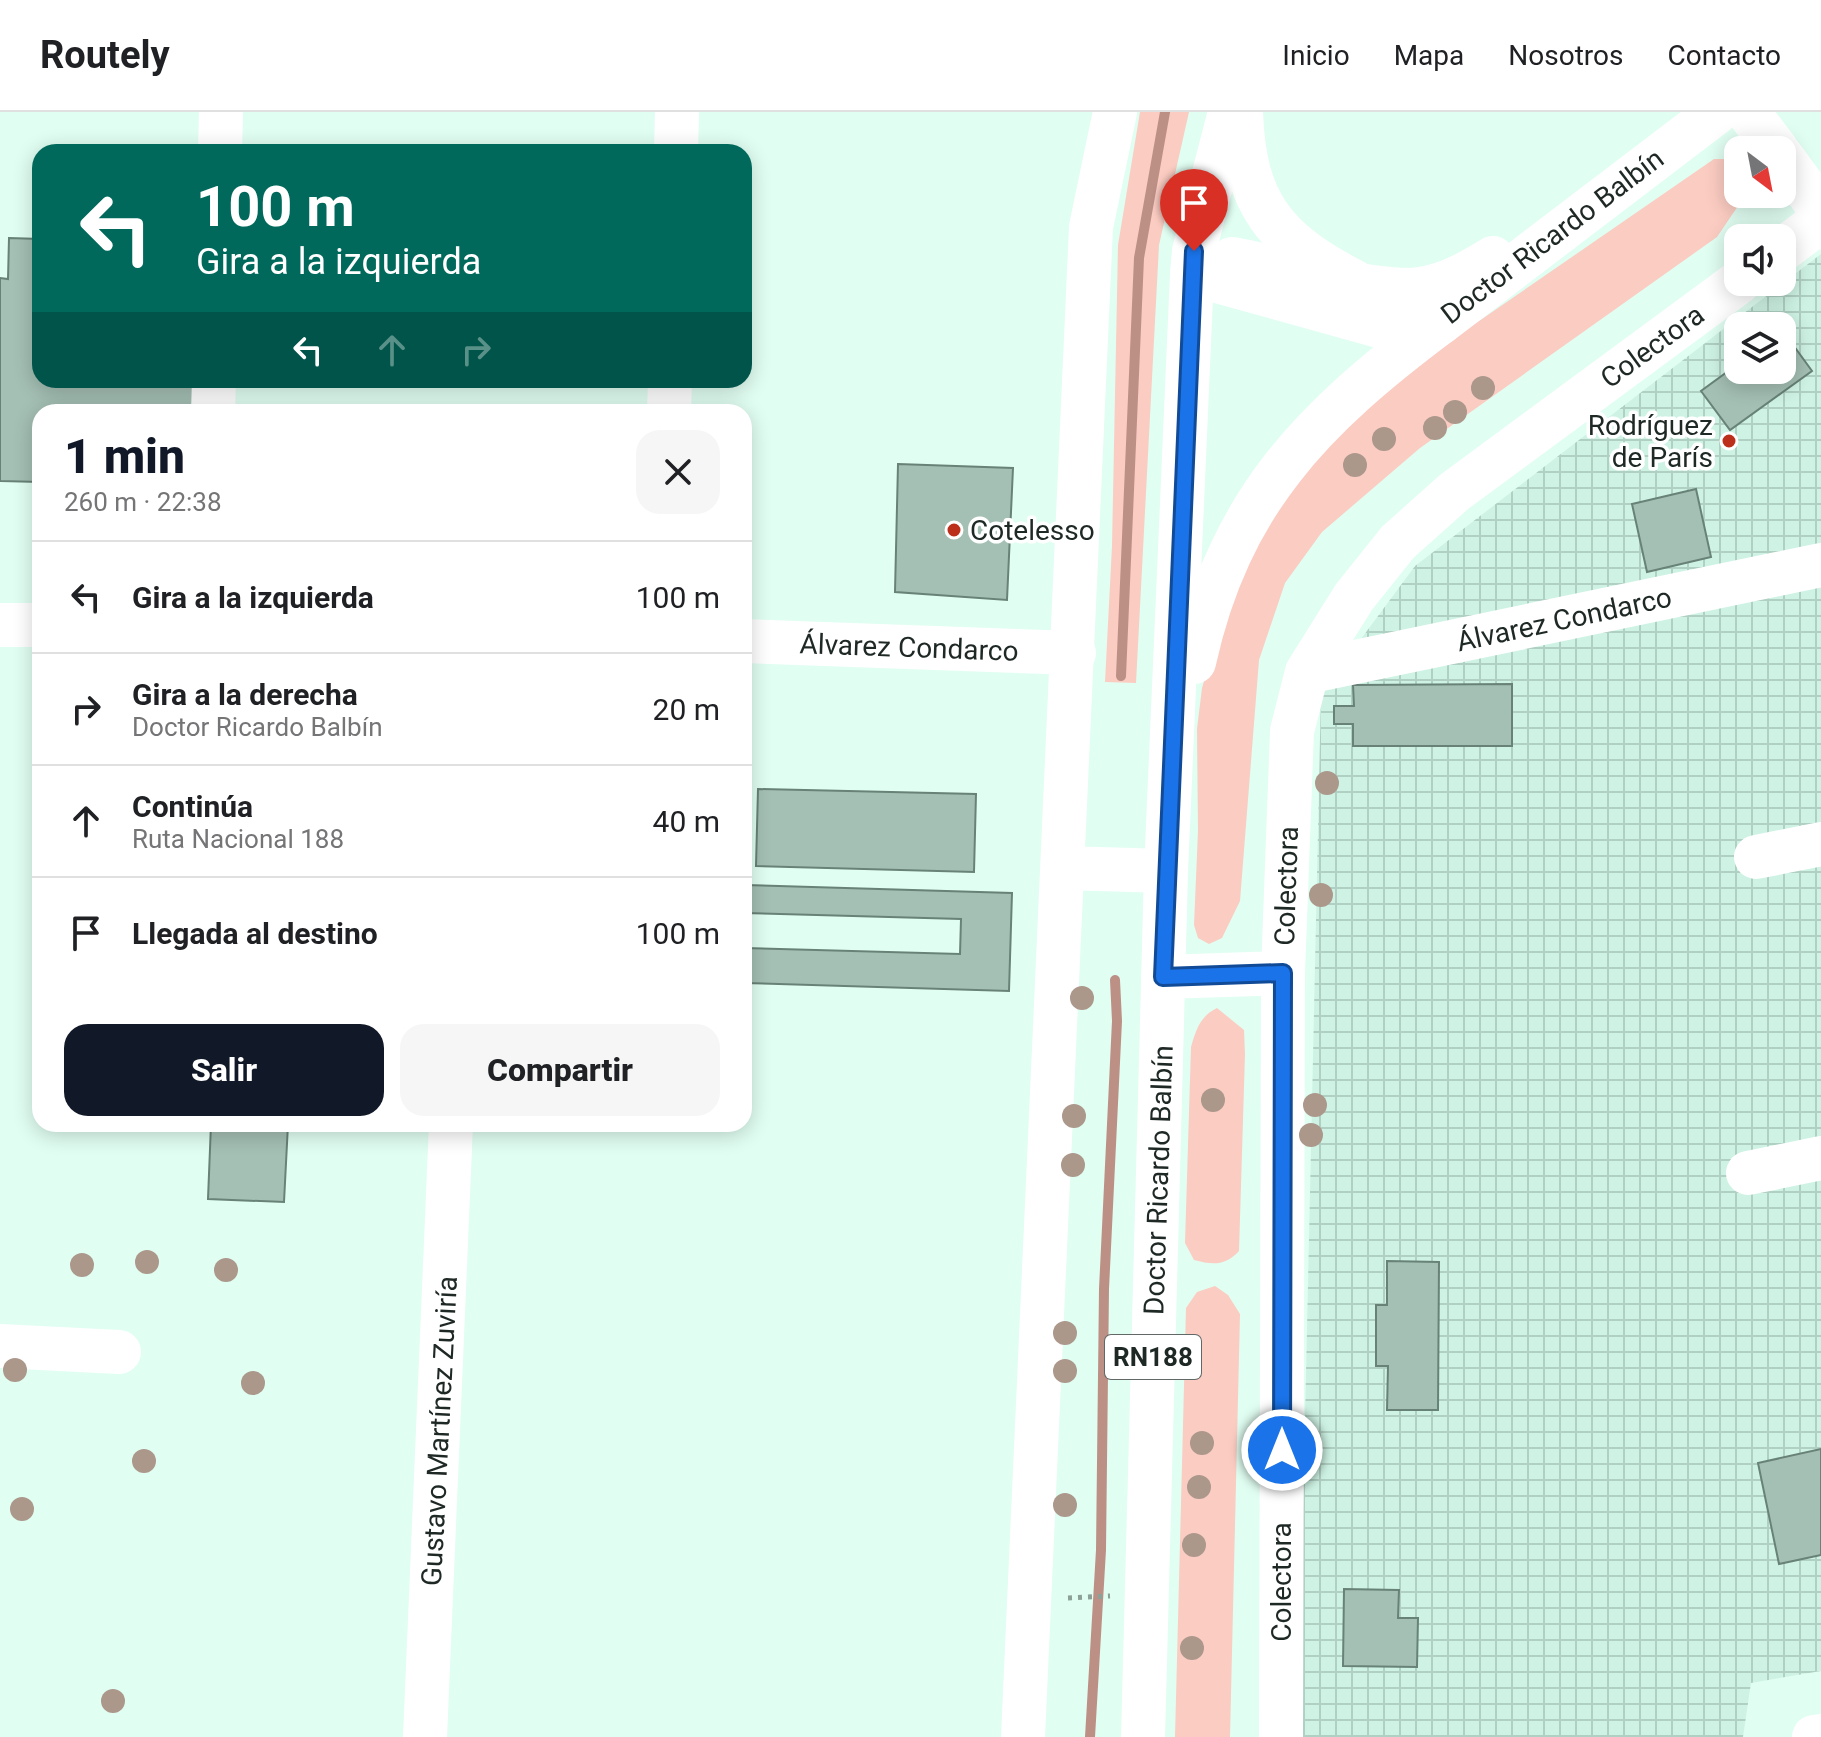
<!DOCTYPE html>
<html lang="es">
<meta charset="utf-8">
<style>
:root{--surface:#fff;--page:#f6f6f6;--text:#202124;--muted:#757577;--line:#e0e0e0;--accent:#111827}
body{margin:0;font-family:Roboto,sans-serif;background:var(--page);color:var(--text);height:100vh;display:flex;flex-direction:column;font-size:30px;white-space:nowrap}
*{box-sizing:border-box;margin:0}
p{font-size:26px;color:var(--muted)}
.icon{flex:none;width:44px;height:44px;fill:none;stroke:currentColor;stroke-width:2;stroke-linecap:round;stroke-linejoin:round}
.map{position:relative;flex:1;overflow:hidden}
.sheet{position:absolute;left:32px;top:292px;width:720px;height:728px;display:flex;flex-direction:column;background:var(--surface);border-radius:24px;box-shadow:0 4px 20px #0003}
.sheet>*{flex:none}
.top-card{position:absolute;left:32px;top:32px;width:720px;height:244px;border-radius:24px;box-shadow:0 4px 20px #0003;background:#00695c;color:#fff;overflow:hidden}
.needle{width:52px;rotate:148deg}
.controls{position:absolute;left:1724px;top:24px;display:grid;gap:16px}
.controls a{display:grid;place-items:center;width:72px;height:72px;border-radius:16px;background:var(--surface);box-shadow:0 4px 20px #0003;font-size:40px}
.pin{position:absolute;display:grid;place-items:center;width:68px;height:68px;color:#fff;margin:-82px -34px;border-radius:50% 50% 50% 0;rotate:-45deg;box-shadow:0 0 8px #0007}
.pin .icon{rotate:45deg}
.me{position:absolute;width:88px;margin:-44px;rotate:0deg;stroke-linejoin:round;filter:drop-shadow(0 0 6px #0008)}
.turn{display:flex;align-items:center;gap:28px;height:168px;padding:0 32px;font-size:36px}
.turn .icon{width:104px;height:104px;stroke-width:2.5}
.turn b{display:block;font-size:56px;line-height:68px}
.lanes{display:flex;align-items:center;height:76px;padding:0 32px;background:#0003;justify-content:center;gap:40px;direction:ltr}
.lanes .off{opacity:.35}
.round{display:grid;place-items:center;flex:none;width:84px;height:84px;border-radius:24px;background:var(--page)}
.overview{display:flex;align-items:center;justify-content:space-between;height:136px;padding:0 32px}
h1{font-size:48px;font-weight:800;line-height:60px;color:var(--accent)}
.button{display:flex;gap:16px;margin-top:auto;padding:16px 32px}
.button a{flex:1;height:92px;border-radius:24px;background:var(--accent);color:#fff;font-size:32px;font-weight:800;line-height:92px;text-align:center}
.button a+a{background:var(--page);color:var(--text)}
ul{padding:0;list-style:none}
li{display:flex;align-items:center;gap:24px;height:112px;padding:0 32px;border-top:2px solid var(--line)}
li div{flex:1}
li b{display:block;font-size:30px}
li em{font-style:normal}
header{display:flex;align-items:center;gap:48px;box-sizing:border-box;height:112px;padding:0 40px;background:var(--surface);border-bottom:2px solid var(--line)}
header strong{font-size:38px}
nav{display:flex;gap:44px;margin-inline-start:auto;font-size:28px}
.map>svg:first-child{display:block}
.industrial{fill:url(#industrial-grid);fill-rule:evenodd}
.grass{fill:#fbccc2}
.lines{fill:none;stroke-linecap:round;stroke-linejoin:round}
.stream{stroke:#bd9086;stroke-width:10}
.building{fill:#a4bfb4;stroke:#688278;stroke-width:2}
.path{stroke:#8ca198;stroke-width:5;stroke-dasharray:4 6;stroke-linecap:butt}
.minor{stroke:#fff;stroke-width:44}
.major{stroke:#fff;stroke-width:44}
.highway{stroke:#fff;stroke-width:44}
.tree{fill:#ac978b}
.route-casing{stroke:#114b97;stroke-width:20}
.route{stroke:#1a73e8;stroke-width:14}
.poi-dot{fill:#bc301b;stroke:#fff;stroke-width:3}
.labels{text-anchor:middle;stroke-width:7;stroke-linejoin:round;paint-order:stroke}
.shield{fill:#fff;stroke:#626866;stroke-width:2}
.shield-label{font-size:26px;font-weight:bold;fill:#1e2824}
.street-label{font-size:28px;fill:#1e2824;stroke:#fff}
.poi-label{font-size:28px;fill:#1e2824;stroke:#fff;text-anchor:end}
</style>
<header>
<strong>Routely</strong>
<nav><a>Inicio</a><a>Mapa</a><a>Nosotros</a><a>Contacto</a></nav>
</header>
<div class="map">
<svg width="1821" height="1625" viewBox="0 0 1821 1625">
<defs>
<pattern id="industrial-grid" width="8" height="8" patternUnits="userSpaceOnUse" patternTransform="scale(2)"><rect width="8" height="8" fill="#cef3e4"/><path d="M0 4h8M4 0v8" fill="none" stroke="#b0d0c3"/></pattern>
</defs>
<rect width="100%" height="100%" fill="#e1fef2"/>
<!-- industrial -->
<path class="industrial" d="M1821,142V1559L1751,1571L1743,1625H1298L1321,581L1415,454ZM1738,214H1782V258H1738Z"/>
<!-- grass -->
<path class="grass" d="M1140,0H1189L1159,133L1136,571L1105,570L1112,434L1118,133Z
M1714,47H1734L1738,53V82H1742L1738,94L1717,125L1420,336L1322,420L1285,471L1259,548L1240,789L1222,826L1209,832L1198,826L1194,813L1198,719L1197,617L1202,576L1221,509L1245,446L1310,344L1419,245L1482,207Z
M1217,896L1244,918L1245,942L1239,1139C1225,1154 1213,1153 1194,1148L1185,1131L1191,935C1196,918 1200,904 1217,896Z
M1215,1174L1228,1183L1240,1202L1230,1625H1175L1186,1196L1197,1180Z"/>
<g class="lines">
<!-- stream -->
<path class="stream" d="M1121,564L1139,146L1165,0
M1090,1625L1101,1438L1104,1177L1117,909L1115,868"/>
</g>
<!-- building -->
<path class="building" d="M9,126L40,127V268H203V300H40V370L0,369V166L8,167Z
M1783,219L1812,259L1730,318L1701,279L1738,252V258H1782Z
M898,352L1013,356L1007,488L895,480Z
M1696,377L1711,445L1647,460L1632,392Z
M1512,572V634H1353V612H1334V594H1354L1353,573Z
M758,677L976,682L974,760L756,754Z
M744,773L1012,781L1009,879L744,871V836L960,842L961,807L744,801Z
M211,1012H288L284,1090L208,1087Z
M1387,1149L1439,1150L1438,1298H1387L1388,1254H1376V1193H1387Z
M1821,1337V1443L1779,1452L1758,1351Z
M1344,1477L1399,1478L1398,1506H1418L1417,1555L1343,1554Z"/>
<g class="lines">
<!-- path -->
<path class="path" d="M1068,1486L1110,1484"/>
<!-- minor -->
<path class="minor" d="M1748,0L1777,38
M220,40L221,0
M676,40L677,0
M1782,45L1821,98
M1782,138L1821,109
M213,300L214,268
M669,300L670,268
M0,513H40
M744,529L1074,541
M1307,560L1821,453
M1756,745L1821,732
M1064,756L1166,759
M1163,865L1283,861
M1748,1061L1821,1046
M0,1234L119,1240
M425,1625L451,1012
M1023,1625L1091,115L1115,0
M1281,1625L1283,861L1292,619L1307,560L1354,485L1398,430L1454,380L1739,170
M1814,1625L1821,1624"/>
<!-- major -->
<path class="major" d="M1232,147C1277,155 1379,183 1420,177C1448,173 1470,160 1493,146
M1192,162L1390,217L1410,219L1440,211L1717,0"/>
<!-- highway -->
<path class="highway" d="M1241,0C1244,92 1275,129 1355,170
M1194,550C1229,390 1313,306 1440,211
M1143,1625L1166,759L1192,162L1194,139L1230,0"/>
</g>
<!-- trees -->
<g class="tree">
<circle cx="1483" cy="276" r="12"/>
<circle cx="1455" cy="300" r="12"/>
<circle cx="1435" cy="316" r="12"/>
<circle cx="1384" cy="327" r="12"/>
<circle cx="1355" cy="353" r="12"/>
<circle cx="1327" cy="671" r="12"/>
<circle cx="1321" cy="783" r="12"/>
<circle cx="1082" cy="886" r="12"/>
<circle cx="1213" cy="988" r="12"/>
<circle cx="1315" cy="993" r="12"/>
<circle cx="1074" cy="1004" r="12"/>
<circle cx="1311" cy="1023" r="12"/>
<circle cx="1073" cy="1053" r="12"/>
<circle cx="147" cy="1150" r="12"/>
<circle cx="82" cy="1153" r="12"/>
<circle cx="226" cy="1158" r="12"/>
<circle cx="1065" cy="1221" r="12"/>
<circle cx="15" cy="1258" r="12"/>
<circle cx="1065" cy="1259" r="12"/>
<circle cx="253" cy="1271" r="12"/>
<circle cx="1202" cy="1331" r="12"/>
<circle cx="144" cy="1349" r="12"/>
<circle cx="1199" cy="1375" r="12"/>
<circle cx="1065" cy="1393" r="12"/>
<circle cx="22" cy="1397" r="12"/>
<circle cx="1194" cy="1433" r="12"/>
<circle cx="1192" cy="1536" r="12"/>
<circle cx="113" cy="1589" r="12"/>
</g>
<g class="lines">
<!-- route casing -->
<g class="route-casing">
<path id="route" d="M1194,139L1163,865L1283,861L1282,1338"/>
</g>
<!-- route -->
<use href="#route" class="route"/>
</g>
<!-- markers -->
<g class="poi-dot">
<circle cx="1729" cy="329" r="8"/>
<circle cx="954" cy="418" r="8"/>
</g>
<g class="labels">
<!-- shield labels -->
<rect class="shield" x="1105" y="1223" width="96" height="44" rx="6"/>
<g class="shield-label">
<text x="1153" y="1254">RN188</text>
</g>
<!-- street labels -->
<g class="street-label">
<text transform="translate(1552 124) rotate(-37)" y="10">Doctor Ricardo Balbín</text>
<text transform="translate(1652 234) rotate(-36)" y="10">Colectora</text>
<text transform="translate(1564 507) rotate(-12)" y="10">Álvarez Condarco</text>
<text transform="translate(909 535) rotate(2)" y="10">Álvarez Condarco</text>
<text transform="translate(1286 774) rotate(-88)" y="10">Colectora</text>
<text transform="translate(1158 1068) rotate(-88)" y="10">Doctor Ricardo Balbín</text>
<text transform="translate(439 1319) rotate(-87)" y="10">Gustavo Martínez Zuviría</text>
<text transform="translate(1281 1470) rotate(-90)" y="10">Colectora</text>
</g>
<!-- poi labels -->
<g class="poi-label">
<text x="1713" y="323">Rodríguez<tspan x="1713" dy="32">de París</tspan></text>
<text x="970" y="428" text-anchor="start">Cotelesso</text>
</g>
</g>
</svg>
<div class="controls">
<a><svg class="needle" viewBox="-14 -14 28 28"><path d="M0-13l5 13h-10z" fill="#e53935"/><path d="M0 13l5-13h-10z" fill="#757577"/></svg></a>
<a><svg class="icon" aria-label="sound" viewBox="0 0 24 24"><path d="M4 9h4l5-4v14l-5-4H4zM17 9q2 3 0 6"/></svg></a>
<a><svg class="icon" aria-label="layers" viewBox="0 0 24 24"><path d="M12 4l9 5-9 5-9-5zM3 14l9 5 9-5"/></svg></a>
</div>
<div class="pin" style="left:1194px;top:139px;background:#d93025"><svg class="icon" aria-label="arrive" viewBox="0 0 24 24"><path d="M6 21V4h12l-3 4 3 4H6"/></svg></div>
<svg class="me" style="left:1282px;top:1338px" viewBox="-20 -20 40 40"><circle r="17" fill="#1a73e8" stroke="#fff" stroke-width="3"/><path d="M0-11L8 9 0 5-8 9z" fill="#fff"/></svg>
<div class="top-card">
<div class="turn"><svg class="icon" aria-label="left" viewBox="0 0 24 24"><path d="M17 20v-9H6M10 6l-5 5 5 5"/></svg><div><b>100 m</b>Gira a la izquierda</div></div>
<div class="lanes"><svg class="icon" aria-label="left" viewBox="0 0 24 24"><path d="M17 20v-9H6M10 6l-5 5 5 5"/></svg><svg class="icon off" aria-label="ahead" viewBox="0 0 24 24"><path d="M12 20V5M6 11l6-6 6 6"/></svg><svg class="icon off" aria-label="right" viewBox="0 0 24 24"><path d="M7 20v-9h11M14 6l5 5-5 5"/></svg></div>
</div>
<section class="sheet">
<div class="overview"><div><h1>1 min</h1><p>260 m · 22:38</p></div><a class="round"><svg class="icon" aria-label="close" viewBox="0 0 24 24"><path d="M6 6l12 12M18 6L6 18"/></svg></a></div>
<ul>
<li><svg class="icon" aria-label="left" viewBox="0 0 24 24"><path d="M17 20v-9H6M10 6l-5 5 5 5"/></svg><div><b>Gira a la izquierda</b></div><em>100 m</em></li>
<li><svg class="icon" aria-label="right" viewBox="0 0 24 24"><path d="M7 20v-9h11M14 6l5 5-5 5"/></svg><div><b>Gira a la derecha</b><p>Doctor Ricardo Balbín</p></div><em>20 m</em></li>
<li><svg class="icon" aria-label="ahead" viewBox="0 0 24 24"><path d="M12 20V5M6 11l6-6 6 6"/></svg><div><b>Continúa</b><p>Ruta Nacional 188</p></div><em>40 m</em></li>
<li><svg class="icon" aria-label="arrive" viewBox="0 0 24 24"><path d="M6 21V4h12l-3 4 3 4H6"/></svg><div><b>Llegada al destino</b></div><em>100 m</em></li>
</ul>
<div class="button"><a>Salir</a><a>Compartir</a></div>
</section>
</div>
